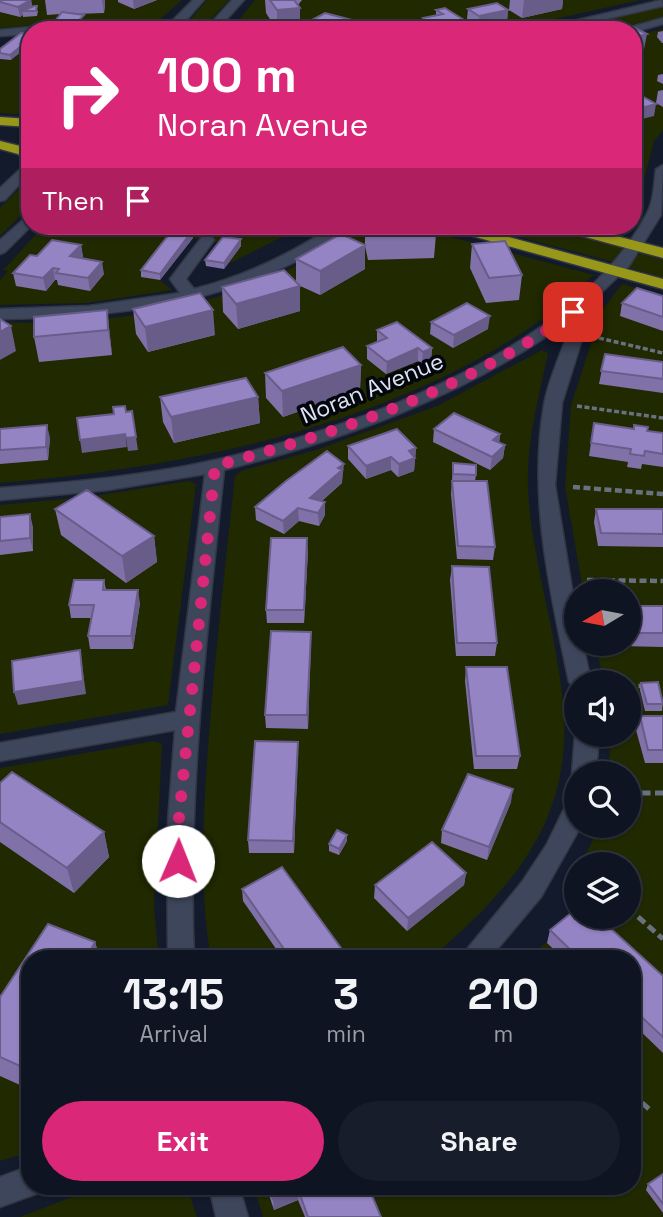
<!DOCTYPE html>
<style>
:root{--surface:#0e1421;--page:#171d2a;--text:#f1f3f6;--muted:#9b9ea5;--line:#2e333f;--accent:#db2777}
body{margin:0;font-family:"Space Grotesk",sans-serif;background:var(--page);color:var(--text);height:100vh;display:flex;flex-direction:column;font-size:26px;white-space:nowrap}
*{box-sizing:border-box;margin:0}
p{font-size:23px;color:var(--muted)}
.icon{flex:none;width:38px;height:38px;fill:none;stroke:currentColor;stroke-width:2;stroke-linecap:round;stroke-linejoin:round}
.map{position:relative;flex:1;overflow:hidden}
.sheet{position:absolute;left:21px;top:950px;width:620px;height:245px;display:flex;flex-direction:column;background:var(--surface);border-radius:28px;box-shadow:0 2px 5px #0004,0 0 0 2px var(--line)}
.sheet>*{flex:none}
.top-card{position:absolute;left:21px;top:21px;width:621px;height:214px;border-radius:28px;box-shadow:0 2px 5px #0004,0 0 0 2px var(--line);background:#db2777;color:#fff;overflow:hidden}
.needle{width:46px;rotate:260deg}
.buttons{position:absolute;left:564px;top:579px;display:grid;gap:14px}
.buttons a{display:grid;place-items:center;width:77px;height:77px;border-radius:50%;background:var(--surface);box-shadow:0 2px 5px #0004,0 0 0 2px var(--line);font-size:35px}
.pin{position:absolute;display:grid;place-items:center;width:60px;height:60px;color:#fff;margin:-30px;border-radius:14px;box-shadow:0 4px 10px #0006}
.me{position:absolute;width:77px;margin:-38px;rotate:1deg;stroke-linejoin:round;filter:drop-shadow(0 0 5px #0008)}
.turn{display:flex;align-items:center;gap:24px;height:147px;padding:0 21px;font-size:32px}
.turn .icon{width:91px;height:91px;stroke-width:2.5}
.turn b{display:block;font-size:49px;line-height:60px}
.then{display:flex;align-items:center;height:66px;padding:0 21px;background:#0003;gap:14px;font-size:26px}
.eta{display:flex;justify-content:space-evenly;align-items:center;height:119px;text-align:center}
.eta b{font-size:42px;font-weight:700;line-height:49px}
.action{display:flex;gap:14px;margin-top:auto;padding:14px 21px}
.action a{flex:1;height:80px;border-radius:42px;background:var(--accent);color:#fff;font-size:28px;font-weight:700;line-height:80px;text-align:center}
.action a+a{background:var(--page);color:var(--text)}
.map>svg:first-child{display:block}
.green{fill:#202900}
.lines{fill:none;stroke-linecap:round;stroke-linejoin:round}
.minor-casing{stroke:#323644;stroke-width:3}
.highway-casing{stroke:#323644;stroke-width:3}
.path-far2{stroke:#697080;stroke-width:3.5;stroke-dasharray:5 2.5;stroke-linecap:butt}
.path-far1{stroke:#697080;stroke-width:4.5;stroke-dasharray:7 3.5;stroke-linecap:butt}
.path{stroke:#697080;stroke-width:5;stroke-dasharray:9 4.5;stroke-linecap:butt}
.minor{fill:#3d465b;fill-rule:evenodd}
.highway{fill:#97981a;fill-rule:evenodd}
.wall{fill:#8072a9}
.shaded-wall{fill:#685c89}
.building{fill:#9584c4;stroke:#685c89;stroke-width:2}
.route{stroke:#db2777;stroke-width:12;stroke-dasharray:0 21.6}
.labels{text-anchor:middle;stroke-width:7;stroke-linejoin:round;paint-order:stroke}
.street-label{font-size:23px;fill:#dde3f0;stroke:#04060d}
</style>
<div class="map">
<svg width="663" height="1217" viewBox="0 0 663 1217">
<rect width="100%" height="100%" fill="#121a2c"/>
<!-- green -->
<path class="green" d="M0,0H182L158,21H75L0,28Z
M207,0H229L204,27L185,26Z
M255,0H640L506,30H231Z
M663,6V17L608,30H558Z
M663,29V130L654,141L634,219V36Z
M30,45V115L0,113V59L11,60Z
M19,189H30V206L0,236V208Z
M44,226H304L228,264L240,246L174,235L142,276L160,280L172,290L87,303L0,305V280L8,271L3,270Z
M359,226H410L594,275C572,293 552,314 528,329C373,431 182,467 0,483V322C121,327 262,303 359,226Z
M478,226H540L625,248L613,262Z
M640,253L663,260V278L628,267Z
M622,284L663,296V1217H263L254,1187L632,1186V959H526L578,917H628V864H581L600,826H628V774L609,773L610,735H628V682H604L595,644H628V592L583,591L565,486L571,405L602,310Z
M542,350L548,353C539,397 526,443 528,489C532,562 557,632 563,704C574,820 513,888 430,959H211C199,889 203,817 208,746C215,656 225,566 235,476L241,471L316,450L437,406Z
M188,481L196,484L168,705L0,734V505L88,497Z
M154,741L162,744L154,908L159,959H30V1152L0,1161V768Z
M100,1186L187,1187L197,1217H20Z"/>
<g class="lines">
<!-- minor casing -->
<g class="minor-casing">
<path id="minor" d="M193,0H204L181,26L201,30H30V34L0,36V30L94,21L168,25Z
M232,0H244L217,30H205Z
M662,0L663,6L558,30H536Z
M663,18V24L634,32L620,30Z
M30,160V173L5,200L0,201V188Z
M663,165L661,215L629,266L581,312L584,333L562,403L555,485L576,613V644H583L591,682H576V689L569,682C550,591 528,498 544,405C548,381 560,356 568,333L566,323C464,396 346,439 224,470C207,634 187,794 194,959H168L167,835L175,730L0,761V743L176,712L205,474L108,490L0,500V488C72,482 145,476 215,460C356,428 575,350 646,215C654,202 654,184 656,169Z
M30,214L31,226L5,252L0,254V240Z
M333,226H350C338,241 314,252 297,261C204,307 103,318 0,319V309L89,306L180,293L170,279L202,237H212L214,240L186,279L194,289C245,276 289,255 333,226Z
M575,735H599L596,774H576V781L572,774Z
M576,800V826H581L541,897L489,959H459L522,882L547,844L567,803Z
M30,1166V1186H43L41,1192L0,1207V1177Z
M209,1186H239L248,1217H216Z"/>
</g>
<!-- highway casing -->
<g class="highway-casing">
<path id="highway" d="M0,117L30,119V127L0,125Z
M0,141L28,148L30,164L18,154L0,149Z
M445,226H468L663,279V289L447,229Z
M554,226H577L663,248V258L556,229Z"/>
</g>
<!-- path-far2 -->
<path class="path-far2" d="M599,338L663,353
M577,406L663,418"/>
<!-- path-far1 -->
<path class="path-far1" d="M573,487L663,494
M587,580L663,581
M628,686H645"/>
<!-- path -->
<path class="path" d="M628,793H663
M628,908L663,939
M632,1094L649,1109"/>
<!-- minor -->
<use href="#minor" class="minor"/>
<!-- highway -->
<use href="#highway" class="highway"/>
</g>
<!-- wall -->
<path class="wall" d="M0,0H31L32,6L38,11L37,16L23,17V15L20,17L0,12Z
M45,0H105V5L104,13L76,14L85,21L110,22L111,30H48L60,14L47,15Z
M118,0H157L134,9L118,2Z
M265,0H302L298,5L300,8V29L277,30L266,13Z
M510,0H563L562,9L522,18L509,10Z
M468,9L508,10L507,21L478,27L467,19Z
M436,10L464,20V30H424L422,29L423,18L436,15Z
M310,21L367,30H310Z
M663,31V43H662L657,37L658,32Z
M21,33L11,60L0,59V49Z
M663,74V84L657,81L658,75Z
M663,90V107L656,103L658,91Z
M195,226H230L223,235L195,230Z
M365,226H434L436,234L434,258L368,260L365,246V269L320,295L298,285L300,311L238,329L223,312L222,287L296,283V259L365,245Z
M192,231L193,238L160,280L141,277V270Z
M241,239V246L224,269L206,266L205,260Z
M472,244L522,275L519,300L486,303L470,268Z
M81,245L83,257L81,258L104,274L90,291L58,285L57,280H55L46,291L16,286L13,273L37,256Z
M663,296V331L620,316L622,303Z
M133,309L215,335L148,352L136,334Z
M107,310L112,355L39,362L34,337Z
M431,322L488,329L453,348L430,334Z
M377,330L432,348L431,361L422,364L418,361L386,374L367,359V346L377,342Z
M605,354L663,362V393L599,384Z
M361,365L360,390L283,417L266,398L265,373Z
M160,397H258L260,423L174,443L163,422Z
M594,423L663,433V467L642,464L641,469L627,467L628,462L589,456Z
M0,429L50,438L48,460L0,464Z
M434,429L500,434L499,443L505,445L503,458L490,470L433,442Z
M348,446L416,448L414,471L398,477L391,470L366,479L348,459Z
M453,463L476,475L475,481L495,547L493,560L457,559L451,494L452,481H465H452Z
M343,477L342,478V483L322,501L325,515L319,526L299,521L284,534L256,520L255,507Z
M55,509L154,536L157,562L126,583L61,535Z
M596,509H663V547L598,546L594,522Z
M0,517L33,527V551L0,555Z
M308,551L304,623H267L266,610Z
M452,566L497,643L495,656H456L450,580Z
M104,580L106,590L140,603L133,649H90L88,636L91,618H71L69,605Z
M628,606H663V647L620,646L619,644H628Z
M311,632L308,729L266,728L265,715Z
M466,667L520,756L517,769H474L465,681Z
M641,683L663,701L662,711H645L640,690Z
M640,716H663V763H645L636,730Z
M298,742L294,853H249L248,840Z
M0,783L104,832L109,857L74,893L0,842Z
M511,802L487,860L441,843L442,830Z
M347,841L339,855L329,851V844Z
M466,873L464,885L407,931L374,898L375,885Z
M242,889L349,959H283L243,901Z
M576,909V917H598L663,976V1053L632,1023V959H564L547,943L550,930Z
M48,924L95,942L100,959H30V1087L29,1089L0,1076V997Z
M663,1174V1213L646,1190L648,1184Z
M266,1186H368L381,1217H305L298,1200L274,1210Z"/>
<!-- shaded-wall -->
<path class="shaded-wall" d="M31,0L33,10L22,11L23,15L20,17L18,7Z
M102,0H105V5L104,13Z
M133,0H157L134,9Z
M524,0H563L562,9L522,18Z
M300,8V29L277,30V10Z
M508,10L507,21L478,27L479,16Z
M464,20V30H434V26Z
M110,22L111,30H102Z
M367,24V30H358Z
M647,34L643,55L634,57V37Z
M30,39V45L11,60L10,55Z
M656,104L654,116L634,121V110Z
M223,226H230L223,235Z
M192,231L193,238L160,280V274Z
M241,239V246L224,269V263Z
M81,245L83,257L72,269L70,256Z
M365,245V269L320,295V271Z
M102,262L104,274L90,291L88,278Z
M53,268L55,280L46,291L43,278Z
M300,286V311L238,329L236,304Z
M107,310L110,335L112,355L108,330Z
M213,310L215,335L148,352L145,327Z
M490,316L488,329L453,348L454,335Z
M11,326L16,351L0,360V332Z
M418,348V361L386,374L387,362Z
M432,348L431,361L422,364L423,352Z
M361,365L360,390L283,417L282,391Z
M258,397L260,423L174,443L171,417Z
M47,425L50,438L48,460L46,447Z
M125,434L127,447L82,453L80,440Z
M500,434L499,447L493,440Z
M136,437L138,450L128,451L126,438Z
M505,445L503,458L490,470L492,457Z
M416,448L414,471L398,477L399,464L409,451Z
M391,457V470L366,479V466Z
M344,464L342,483L310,511V498Z
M325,502V515L319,526L318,513Z
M298,508L299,521L284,534L283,521Z
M30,514L33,527V551L30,538Z
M154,536L157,562L126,583L122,556Z
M307,538L308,551L304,623V610Z
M138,590L140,603L133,649L131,636Z
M311,632V645L308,729L307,715Z
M80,650L86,694L18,705L14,692Z
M298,742V755L294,853L293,841Z
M513,789L511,802L487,860L489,847Z
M104,832L109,857L74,893L67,868Z
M347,835V841L339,855V849Z
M466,873L464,885L407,931L408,918Z
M95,942L100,959H86Z
M30,1050V1087L29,1089L20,1066Z
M298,1189V1200L274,1210L273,1199Z"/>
<!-- building -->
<path class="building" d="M0,0H31L18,7L0,2Z
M270,0H294L300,8L277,10Z
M497,3L508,10L479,16L468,9Z
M34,6H37L36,11H22Z
M445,8L464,20L434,26L423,18L443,14L436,10Z
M62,12L84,15L78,21L110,22L102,30L76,28L74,30H48Z
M325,13L367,24L358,30H343L310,21Z
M411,23L420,30L381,29L393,24L396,26Z
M631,26L647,34L634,37V30H614Z
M21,33L30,34V39L10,55L0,53V49Z
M640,95L656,104L634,110V97Z
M366,226H434L436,234L368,236Z
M174,228L192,231L160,274L141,270Z
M341,234L365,245L320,271L296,259Z
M223,237L241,239L224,263L205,260Z
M52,240L81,245L70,256L102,262L88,278L56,273L59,269L53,268L43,278L13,273L30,255L37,256Z
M505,241L522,275L489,278L472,244Z
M284,270L300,286L236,304L222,287Z
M637,288L663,296V317L622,303Z
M200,293L213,310L145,327L133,309Z
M467,303L490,316L454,335L431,322Z
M107,310L108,330L34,337V317Z
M0,319L11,326L0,332Z
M397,322L432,348L423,352L418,348L387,362L367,346L387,338L377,330Z
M343,347L361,365L282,391L265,373Z
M605,354L663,362V379L601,371Z
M246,378L258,397L171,417L160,397Z
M125,406L126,412L132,411L136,437L126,438L125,434L80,440L77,418L114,414L113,407Z
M454,413L500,434L493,440L505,445L492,457L434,429Z
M594,423L634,429V425L648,427L647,431L663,433V454L645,451L644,456L630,454L631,449L591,443Z
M47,425L46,447L0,450V429Z
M397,429L416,448L409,451L415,458L399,464L391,457L366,466L348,446Z
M327,451L344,464L338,468L342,470L310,498L325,502L318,513L298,508L283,521L255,507L286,481Z
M453,463L476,465V475L453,474Z
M452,481H487L495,547L458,546Z
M87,490L154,536L122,556L55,509Z
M596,509H663V534L601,533Z
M30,514V538L0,541V517Z
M271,538H307L304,610H266Z
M452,566L489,567L497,643H457Z
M74,580H104L103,590H138L131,636H88L94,605H69Z
M628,606H663V633H628Z
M271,631L311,632L307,715H265Z
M80,650L83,681L14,692L12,661Z
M466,667H507L520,756H476Z
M658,682L663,704H647L641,683Z
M640,716H663V750H648Z
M255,741L298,742L293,841L248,840Z
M12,772L104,832L67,868L0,822V783Z
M468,774L513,789L489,847L442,830Z
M337,830L347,835L339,849L329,844Z
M432,842L466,873L408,918L375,885Z
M282,867L349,959H291L242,889Z
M576,909V917H598L663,976V1037L632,1008V959H580L550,930Z
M48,924L95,942L86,959H30V1050L20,1066L0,1057V997Z
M663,1174V1204L648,1184Z
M268,1186H368L381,1217H308L298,1189L273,1199Z"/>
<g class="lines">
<!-- route -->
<path class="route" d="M178,861L179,818L215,466C342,431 466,390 573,312"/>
</g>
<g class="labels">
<!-- street labels -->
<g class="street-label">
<text transform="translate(372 388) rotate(-22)" y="8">Noran Avenue</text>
</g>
</g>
</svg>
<div class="buttons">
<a><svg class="needle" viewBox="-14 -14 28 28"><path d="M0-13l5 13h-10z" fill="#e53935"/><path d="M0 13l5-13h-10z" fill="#9b9ea5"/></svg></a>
<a><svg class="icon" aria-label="sound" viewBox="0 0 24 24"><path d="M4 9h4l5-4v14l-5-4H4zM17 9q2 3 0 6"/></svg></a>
<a><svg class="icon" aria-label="search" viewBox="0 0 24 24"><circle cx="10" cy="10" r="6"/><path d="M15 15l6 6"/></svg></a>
<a><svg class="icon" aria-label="layers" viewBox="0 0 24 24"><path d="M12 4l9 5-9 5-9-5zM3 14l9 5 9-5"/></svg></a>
</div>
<div class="pin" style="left:573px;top:312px;background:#d93025"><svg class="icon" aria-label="arrive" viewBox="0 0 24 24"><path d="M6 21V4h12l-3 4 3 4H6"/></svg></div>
<svg class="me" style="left:178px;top:861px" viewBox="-20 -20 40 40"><circle r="19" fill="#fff"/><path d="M0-13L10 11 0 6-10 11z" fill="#db2777"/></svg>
<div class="top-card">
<div class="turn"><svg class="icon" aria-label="right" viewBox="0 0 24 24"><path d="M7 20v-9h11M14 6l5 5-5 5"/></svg><div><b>100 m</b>Noran Avenue</div></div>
<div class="then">Then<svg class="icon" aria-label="arrive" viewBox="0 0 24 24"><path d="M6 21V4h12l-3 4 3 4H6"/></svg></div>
</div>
<section class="sheet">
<div class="eta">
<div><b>13:15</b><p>Arrival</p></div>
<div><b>3</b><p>min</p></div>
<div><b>210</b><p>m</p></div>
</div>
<div class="action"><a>Exit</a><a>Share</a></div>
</section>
</div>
